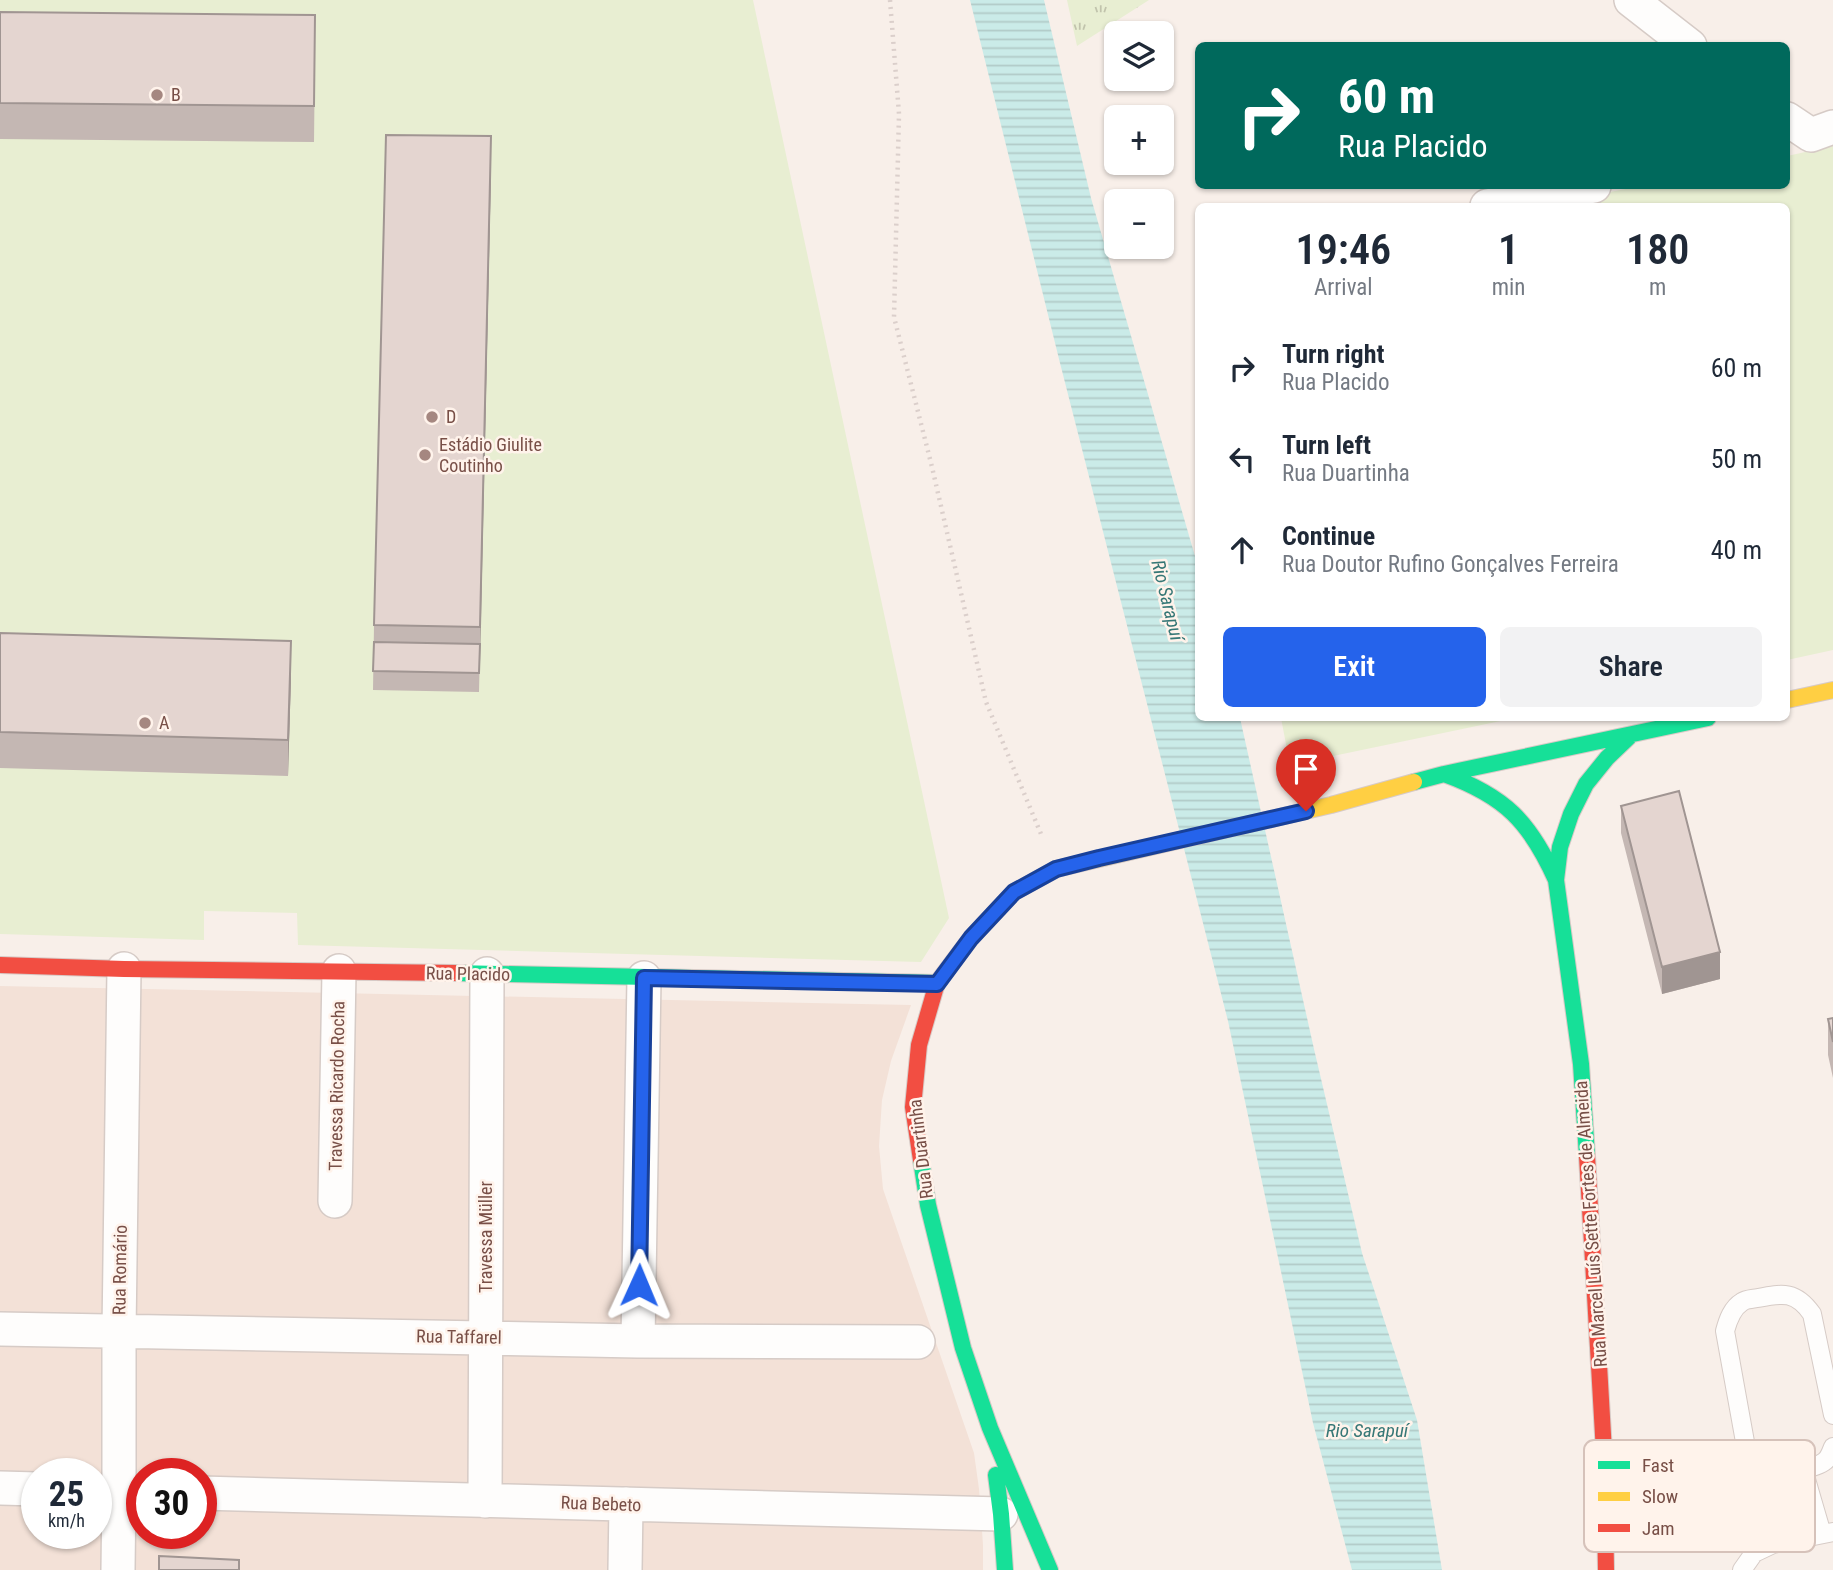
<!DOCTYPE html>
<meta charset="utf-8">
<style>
:root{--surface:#fff;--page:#f2f2f3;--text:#1f2937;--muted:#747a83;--accent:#2563eb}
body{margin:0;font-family:"Roboto Condensed",sans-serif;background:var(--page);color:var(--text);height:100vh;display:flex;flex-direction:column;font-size:26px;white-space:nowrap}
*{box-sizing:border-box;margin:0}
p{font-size:23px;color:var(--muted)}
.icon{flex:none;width:38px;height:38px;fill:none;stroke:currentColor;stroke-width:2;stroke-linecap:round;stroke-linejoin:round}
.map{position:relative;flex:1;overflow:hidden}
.sheet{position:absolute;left:1195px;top:203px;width:595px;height:518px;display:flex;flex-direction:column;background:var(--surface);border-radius:10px;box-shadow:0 2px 5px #0004}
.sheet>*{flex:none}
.top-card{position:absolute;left:1195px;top:42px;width:595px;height:147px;border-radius:10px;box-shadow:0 2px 5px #0004;background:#00695c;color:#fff;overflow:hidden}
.buttons{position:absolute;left:1104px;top:21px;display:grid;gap:14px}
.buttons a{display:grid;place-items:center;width:70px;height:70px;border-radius:10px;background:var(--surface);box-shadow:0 2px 5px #0004;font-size:35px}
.speed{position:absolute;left:21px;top:1458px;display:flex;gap:14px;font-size:35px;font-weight:700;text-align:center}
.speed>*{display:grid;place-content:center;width:91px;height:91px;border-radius:50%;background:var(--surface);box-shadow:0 2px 5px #0004;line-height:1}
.speed small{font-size:18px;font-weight:400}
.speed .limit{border:10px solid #d22;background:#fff;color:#111}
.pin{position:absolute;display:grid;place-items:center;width:60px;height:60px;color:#fff;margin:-72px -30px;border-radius:50% 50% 50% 0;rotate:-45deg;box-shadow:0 0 7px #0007}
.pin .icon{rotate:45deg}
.me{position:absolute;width:77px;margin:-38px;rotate:1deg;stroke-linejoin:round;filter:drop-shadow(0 0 5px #0008)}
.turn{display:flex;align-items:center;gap:24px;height:147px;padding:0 28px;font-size:32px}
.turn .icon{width:91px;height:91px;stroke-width:2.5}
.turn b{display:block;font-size:49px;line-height:60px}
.eta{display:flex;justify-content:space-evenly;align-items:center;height:119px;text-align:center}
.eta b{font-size:42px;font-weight:600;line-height:49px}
.action{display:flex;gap:14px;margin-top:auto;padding:14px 28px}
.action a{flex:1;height:80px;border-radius:10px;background:var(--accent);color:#fff;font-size:28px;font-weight:600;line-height:80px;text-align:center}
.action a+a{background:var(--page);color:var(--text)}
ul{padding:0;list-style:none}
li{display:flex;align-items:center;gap:21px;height:91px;padding:0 28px}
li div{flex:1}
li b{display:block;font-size:26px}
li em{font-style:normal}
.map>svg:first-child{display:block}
.residential{fill:#f3e1d7;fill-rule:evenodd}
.grass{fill:url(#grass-tufts)}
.pitch{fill:#e8eed2}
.water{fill:url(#water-rules)}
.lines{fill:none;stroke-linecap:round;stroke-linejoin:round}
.lane-casing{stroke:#d6cbc6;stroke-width:20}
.street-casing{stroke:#d6cbc6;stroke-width:36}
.fast-casing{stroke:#d7cac6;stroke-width:18}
.slow-casing{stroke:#d7cac6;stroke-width:18}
.jam-casing{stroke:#d7cac6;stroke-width:18}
.path{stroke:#dbcfcb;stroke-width:4.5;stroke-dasharray:2 5;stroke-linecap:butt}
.lane{stroke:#fefdfc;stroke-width:18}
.street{stroke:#fefdfc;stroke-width:33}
.fast{stroke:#16e098;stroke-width:16}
.slow{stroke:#ffcf43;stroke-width:16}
.jam{stroke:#f24e42;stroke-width:16}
.wall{fill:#c4b7b3}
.shaded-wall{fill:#a09592}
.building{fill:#e4d5d0;stroke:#a09592;stroke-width:2}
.route-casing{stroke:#184099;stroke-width:18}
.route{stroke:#2563eb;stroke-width:12}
.poi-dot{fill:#a58780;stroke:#fff3eb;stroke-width:2.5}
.labels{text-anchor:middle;stroke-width:5;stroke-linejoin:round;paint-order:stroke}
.poi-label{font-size:18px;fill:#784f47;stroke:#fff3eb;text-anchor:start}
.street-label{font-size:18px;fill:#784f47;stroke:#fff3eb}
.water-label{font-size:19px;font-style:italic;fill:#367776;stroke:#fff3eb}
.key{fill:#fff3eb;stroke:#d6c2ba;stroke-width:2}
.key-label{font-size:19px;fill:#784f47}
</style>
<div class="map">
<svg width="1833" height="1570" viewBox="0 0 1833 1570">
<defs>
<pattern id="grass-tufts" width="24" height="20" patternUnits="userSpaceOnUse" patternTransform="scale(1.75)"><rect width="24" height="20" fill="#e8eed2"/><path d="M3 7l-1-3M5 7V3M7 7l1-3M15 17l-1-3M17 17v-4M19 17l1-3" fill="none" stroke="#c1c3ac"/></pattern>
<pattern id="water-rules" width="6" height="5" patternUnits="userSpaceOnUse" patternTransform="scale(1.75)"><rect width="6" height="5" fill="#caebe8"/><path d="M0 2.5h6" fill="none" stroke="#b1cbc8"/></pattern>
</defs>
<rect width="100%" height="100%" fill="#f8efe9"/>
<!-- residential -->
<path class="residential" d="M0,986L911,1005L891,1061L882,1100L879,1146L883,1189L974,1453L979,1489L983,1545V1570H0ZM37,1474H96V1533H37ZM142,1474H201V1533H142Z"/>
<!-- grass -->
<path class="grass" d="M1067,0H1149L1077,46Z"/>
<!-- pitch -->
<path class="pitch" d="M0,0H753L949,918L921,962L298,945L297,913L204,911V940L0,934Z
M1833,146V650L1787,660V206H1538L1641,186H1787V156Z
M1281,718H1515L1290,765Z"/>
<!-- water -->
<path class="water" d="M970,0H1044L1091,198L1199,570V718H1240L1314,1049L1362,1253L1417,1420L1442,1570H1352L1313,1423L1228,1021L1060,363Z"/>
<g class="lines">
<!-- lane casing -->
<g class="lane-casing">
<path id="lane" d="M1833,1415L1812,1314C1796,1291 1783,1293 1758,1298C1753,1299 1746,1299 1742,1302C1732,1308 1728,1320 1725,1331L1747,1453C1752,1461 1757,1469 1766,1472C1776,1477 1817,1468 1825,1461C1829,1458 1831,1452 1833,1447
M1803,1469L1822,1534
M1742,1570L1754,1553L1773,1544L1833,1532"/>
</g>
<!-- street casing -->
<g class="street-casing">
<path id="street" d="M1631,0L1690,46
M1787,119L1811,135L1833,127
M1487,206L1594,186
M335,1201L339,971
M0,1329L638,1341L918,1342
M638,1341L644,978
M0,1488L37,1489
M201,1493L1001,1514
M485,1501L487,974
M118,1570L119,1491V1332L124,969
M625,1570L626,1504"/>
</g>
<!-- fast casing -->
<g class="fast-casing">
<path id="fast" d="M1444,774C1505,796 1530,822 1556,880
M1414,782L1444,774L1708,718
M455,973L937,983
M1587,1156L1581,1064L1556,880L1560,847L1571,814L1586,784L1607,758L1631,735
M921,1160L928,1205L963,1348L990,1428L1050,1570
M996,1475L1001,1514L1005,1570"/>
</g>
<!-- slow casing -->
<g class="slow-casing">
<path id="slow" d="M1787,700L1833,690
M999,908L1014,892L1056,869L1331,805L1414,782"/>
</g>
<!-- jam casing -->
<g class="jam-casing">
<path id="jam" d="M0,965L124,969L455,973
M1587,1156L1604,1452L1606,1570
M921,1160L913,1107L919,1045L937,983L971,938L999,908"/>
</g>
<!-- path -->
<path class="path" d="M890,0L899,114L894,317L932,467L986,702L1041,834"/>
<!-- lane -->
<use href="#lane" class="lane"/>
<!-- street -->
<use href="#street" class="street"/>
<!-- fast -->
<use href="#fast" class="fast"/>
<!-- slow -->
<use href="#slow" class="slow"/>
<!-- jam -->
<use href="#jam" class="jam"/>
</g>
<!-- wall -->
<path class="wall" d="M0,12L315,51L314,142L0,139Z
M491,172L479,692L373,690L374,625Z
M0,633L291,677L288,776L0,768Z
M1621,806L1720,979L1662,994L1621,833Z
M1833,1018V1078L1828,1055V1019Z"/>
<!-- shaded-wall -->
<path class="shaded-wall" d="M491,136V172L480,663V627Z
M291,641V677L288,776V740Z
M1720,952V979L1662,994V967Z"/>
<!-- building -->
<path class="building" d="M0,12L315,15L314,106L0,103Z
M386,135L491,136L480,627L374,625Z
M0,633L291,641L288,740L0,732Z
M374,642L480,644L479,673L373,671Z
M1679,791L1720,952L1662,967L1621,806Z
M1833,1018V1042L1828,1019Z
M159,1556L239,1560V1570H159Z"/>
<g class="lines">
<!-- route casing -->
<g class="route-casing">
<path id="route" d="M639,1285L644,978L937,984L971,938L1014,892L1056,869L1099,858L1306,811"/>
</g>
<!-- route -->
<use href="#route" class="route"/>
</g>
<!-- markers -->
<g class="poi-dot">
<circle cx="157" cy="95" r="7"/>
<circle cx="432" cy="417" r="7"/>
<circle cx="425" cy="455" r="7"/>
<circle cx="145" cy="723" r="7"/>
</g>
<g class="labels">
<!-- poi labels -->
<g class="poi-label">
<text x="171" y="101">B</text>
<text x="446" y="423">D</text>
<text x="439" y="451">Estádio Giulite<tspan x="439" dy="21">Coutinho</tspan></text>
<text x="159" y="729">A</text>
</g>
<!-- street labels -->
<g class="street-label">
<text transform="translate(468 974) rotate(1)" y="6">Rua Placido</text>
<text transform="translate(337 1086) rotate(-89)" y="6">Travessa Ricardo Rocha</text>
<text transform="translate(921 1149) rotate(-97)" y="6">Rua Duartinha</text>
<text transform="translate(1591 1224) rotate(-94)" y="6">Rua Marcel Luís Sette Fortes de Almeida</text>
<text transform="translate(486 1237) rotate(-90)" y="6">Travessa Müller</text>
<text transform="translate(120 1270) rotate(-89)" y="6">Rua Romário</text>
<text transform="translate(459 1337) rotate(1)" y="6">Rua Taffarel</text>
<text transform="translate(601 1504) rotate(2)" y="6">Rua Bebeto</text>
</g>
<!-- water labels -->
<g class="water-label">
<text transform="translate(1168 600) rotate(76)" y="7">Rio Sarapuí</text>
<text x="1367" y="1437">Rio Sarapuí</text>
</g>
</g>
<!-- legend -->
<rect x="1584" y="1440" width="231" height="112" rx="10" class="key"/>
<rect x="1598" y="1461" width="32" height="8" fill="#16e098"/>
<rect x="1598" y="1492" width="32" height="9" fill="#ffcf43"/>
<rect x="1598" y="1524" width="32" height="8" fill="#f24e42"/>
<g class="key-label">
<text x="1642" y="1472">Fast</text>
<text x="1642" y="1503">Slow</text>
<text x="1642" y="1535">Jam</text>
</g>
</svg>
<div class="buttons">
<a><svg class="icon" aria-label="layers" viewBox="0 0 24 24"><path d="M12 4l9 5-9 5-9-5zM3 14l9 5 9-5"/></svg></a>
<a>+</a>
<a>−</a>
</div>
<div class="speed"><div>25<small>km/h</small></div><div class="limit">30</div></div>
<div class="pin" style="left:1306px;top:811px;background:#d93025"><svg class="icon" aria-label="arrive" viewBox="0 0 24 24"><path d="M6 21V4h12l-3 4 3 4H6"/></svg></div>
<svg class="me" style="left:639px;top:1285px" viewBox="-20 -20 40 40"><path d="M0-17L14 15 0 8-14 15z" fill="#2563eb" stroke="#fff" stroke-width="4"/></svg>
<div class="top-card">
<div class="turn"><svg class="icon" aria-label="right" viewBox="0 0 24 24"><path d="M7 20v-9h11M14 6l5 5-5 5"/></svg><div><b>60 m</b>Rua Placido</div></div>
</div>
<section class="sheet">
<div class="eta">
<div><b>19:46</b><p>Arrival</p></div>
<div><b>1</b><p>min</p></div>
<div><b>180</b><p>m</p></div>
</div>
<ul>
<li><svg class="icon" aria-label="right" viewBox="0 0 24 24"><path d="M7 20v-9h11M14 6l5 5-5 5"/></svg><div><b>Turn right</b><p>Rua Placido</p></div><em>60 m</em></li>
<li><svg class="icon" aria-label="left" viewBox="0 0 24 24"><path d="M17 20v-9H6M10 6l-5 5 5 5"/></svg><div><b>Turn left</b><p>Rua Duartinha</p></div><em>50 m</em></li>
<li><svg class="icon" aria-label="ahead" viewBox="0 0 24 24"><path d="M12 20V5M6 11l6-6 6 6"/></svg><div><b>Continue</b><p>Rua Doutor Rufino Gonçalves Ferreira</p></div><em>40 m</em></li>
</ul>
<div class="action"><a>Exit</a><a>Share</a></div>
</section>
</div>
